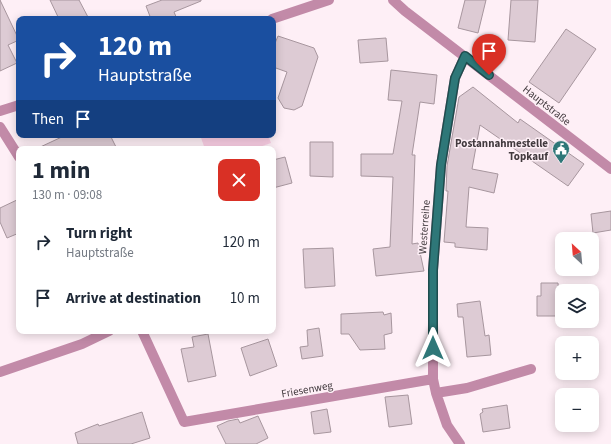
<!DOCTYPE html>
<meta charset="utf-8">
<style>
:root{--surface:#fff;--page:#f2f2f3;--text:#1f2937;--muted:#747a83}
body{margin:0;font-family:"Source Sans 3",sans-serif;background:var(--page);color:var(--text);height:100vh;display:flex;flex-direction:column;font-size:15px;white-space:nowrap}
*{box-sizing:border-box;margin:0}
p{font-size:13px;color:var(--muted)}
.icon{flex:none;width:22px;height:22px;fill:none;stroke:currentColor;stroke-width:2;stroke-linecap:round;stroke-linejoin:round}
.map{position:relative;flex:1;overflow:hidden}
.sheet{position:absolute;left:16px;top:146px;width:260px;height:188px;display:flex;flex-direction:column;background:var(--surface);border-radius:8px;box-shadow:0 2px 10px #0003}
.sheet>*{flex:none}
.hud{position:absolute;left:16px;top:16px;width:260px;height:122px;border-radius:8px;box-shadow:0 2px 10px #0003;background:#1a4fa0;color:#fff;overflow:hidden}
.needle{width:26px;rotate:334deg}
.controls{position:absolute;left:555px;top:232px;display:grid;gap:8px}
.controls a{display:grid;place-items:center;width:44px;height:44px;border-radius:8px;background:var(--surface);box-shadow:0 2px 10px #0003;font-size:20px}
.pin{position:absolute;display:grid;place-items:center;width:34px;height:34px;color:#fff;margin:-41px -17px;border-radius:50% 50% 50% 0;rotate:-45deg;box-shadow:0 0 4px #0007}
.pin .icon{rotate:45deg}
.me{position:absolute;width:44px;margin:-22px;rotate:0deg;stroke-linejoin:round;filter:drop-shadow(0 0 3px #0008)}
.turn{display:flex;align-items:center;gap:14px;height:84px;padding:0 16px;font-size:18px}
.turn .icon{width:52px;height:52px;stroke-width:2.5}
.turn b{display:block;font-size:28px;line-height:34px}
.then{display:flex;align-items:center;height:38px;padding:0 16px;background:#0003;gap:8px;font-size:15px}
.round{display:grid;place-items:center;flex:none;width:42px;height:42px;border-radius:8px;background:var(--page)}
.summary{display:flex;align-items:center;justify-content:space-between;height:68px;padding:0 16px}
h1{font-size:24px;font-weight:700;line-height:30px}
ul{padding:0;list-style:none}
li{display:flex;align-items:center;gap:12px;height:56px;padding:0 16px}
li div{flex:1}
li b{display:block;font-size:15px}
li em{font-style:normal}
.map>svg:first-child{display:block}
.green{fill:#facee4}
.building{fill:#ddcbd4;stroke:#a7969e}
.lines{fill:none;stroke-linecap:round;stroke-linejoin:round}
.minor{stroke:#c28aa8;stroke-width:10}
.route-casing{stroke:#1e4d4e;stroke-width:10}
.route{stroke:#2e7778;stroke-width:7}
.labels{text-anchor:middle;stroke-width:3;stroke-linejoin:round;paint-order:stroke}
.street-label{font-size:11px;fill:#423a3e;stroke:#feeff6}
.poi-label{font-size:11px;font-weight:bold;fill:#423a3e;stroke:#feeff6;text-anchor:end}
</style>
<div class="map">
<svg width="611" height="444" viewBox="0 0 611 444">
<rect width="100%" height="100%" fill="#feeff6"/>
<!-- green -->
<path class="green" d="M200,135H268L271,143L254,149H205Z"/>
<!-- building -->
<path class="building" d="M0,0L19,40L8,45L17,63L0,71Z
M50,0H79L89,19H59Z
M162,0H201V1L174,12L177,19H151L146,6Z
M465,0H486L478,33L458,28Z
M511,0H538L535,42L508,40Z
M566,29L596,49L559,103L529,82Z
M278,36L314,48L318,57L302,106L294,110L284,108L278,98L287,72L273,67V48Z
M386,38L388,61L360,63L358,40Z
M391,70L437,75L434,104L420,102L412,155H415L412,244L418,243L424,271L376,276L373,249L390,247L393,177L361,176V154H393L402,101L388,100Z
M473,87L518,123L520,119L584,164L568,186L480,125L472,169L498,174L494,193L469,187L466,227L488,228L487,250L455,247V243L444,242L448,191H446L447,166L459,97Z
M66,135H110L117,149H36Z
M310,142H333V177L310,176Z
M285,157L292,183L273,188V160Z
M19,199V233L7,238L0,222V208Z
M611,211V230L593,233L591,214Z
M333,248L335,286L305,288L303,249Z
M541,283H558L559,296H562V316H537V296H541Z
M480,301L485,336L489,335L491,355L467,357L463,317H458L457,304Z
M383,312L384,315L391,313L392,333L384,335L385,349L360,350L349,334H341V314Z
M319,328L323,356L302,359L300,347L308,346L307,330Z
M208,334L216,376L188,382L181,349L194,347L192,337Z
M268,339L277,366L250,376L241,348Z
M408,395L412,424L389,427L385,397Z
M507,405L510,428L483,432L480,414L483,412L482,409Z
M327,409L331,432L314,434L311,412Z
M142,412L150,438L131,444H78L75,433L98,424L99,426Z
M258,416L268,438L256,444H226L217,426L228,421L238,419L240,423Z"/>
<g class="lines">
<!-- minor -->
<path class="minor" d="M393,0L405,11L611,169
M272,19L329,0
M0,111L19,105
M0,127L19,157
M142,331L184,422L433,379
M0,372L82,344L109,331
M436,393L467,388L531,369
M460,444L447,425L436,393L433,379V270L441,165L455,78L465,56"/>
</g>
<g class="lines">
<!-- route casing -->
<g class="route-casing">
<path id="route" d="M433,348V270L441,165L455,78L465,56L489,75"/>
</g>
<!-- route -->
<use href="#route" class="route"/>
</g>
<!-- icons -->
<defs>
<g id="civic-pin" transform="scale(0.9)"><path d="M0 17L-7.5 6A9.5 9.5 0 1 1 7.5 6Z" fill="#2e7778" stroke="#feeff6"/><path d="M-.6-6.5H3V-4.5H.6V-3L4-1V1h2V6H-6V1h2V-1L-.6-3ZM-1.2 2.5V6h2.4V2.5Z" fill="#fff"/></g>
</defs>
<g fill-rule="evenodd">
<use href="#civic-pin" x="561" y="149"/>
</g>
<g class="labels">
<!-- street labels -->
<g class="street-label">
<text transform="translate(547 105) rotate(38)" y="4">Hauptstraße</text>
<text transform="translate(424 227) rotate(-86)" y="4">Westerreihe</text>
<text transform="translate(307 389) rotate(-10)" y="4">Friesenweg</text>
</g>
<!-- poi labels -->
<g class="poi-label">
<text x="548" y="147">Postannahmestelle<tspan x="548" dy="13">Topkauf</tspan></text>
</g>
</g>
</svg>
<div class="controls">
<a><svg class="needle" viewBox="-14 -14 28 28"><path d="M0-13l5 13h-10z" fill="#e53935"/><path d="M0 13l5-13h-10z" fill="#747a83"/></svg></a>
<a><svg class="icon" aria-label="layers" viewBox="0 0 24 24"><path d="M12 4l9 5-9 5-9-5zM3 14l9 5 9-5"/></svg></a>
<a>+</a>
<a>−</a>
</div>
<div class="pin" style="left:489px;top:75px;background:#d93025"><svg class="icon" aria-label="arrive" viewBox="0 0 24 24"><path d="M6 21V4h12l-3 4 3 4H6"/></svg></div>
<svg class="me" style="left:433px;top:348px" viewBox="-20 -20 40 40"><path d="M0-17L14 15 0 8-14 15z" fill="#2e7778" stroke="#fff" stroke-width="4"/></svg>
<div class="hud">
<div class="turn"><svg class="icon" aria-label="right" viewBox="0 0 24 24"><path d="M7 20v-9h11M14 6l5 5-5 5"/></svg><div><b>120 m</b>Hauptstraße</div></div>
<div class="then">Then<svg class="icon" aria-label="arrive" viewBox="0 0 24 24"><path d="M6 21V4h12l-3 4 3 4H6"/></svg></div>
</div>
<section class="sheet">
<div class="summary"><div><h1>1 min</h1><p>130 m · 09:08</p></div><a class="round" style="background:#d93025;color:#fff"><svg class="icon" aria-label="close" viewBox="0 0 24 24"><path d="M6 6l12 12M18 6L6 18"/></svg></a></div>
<ul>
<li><svg class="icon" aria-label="right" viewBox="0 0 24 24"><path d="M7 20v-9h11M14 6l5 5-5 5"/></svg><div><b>Turn right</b><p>Hauptstraße</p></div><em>120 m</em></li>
<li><svg class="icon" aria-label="arrive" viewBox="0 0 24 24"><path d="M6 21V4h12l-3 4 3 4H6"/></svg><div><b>Arrive at destination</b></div><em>10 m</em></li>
</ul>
</section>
</div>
